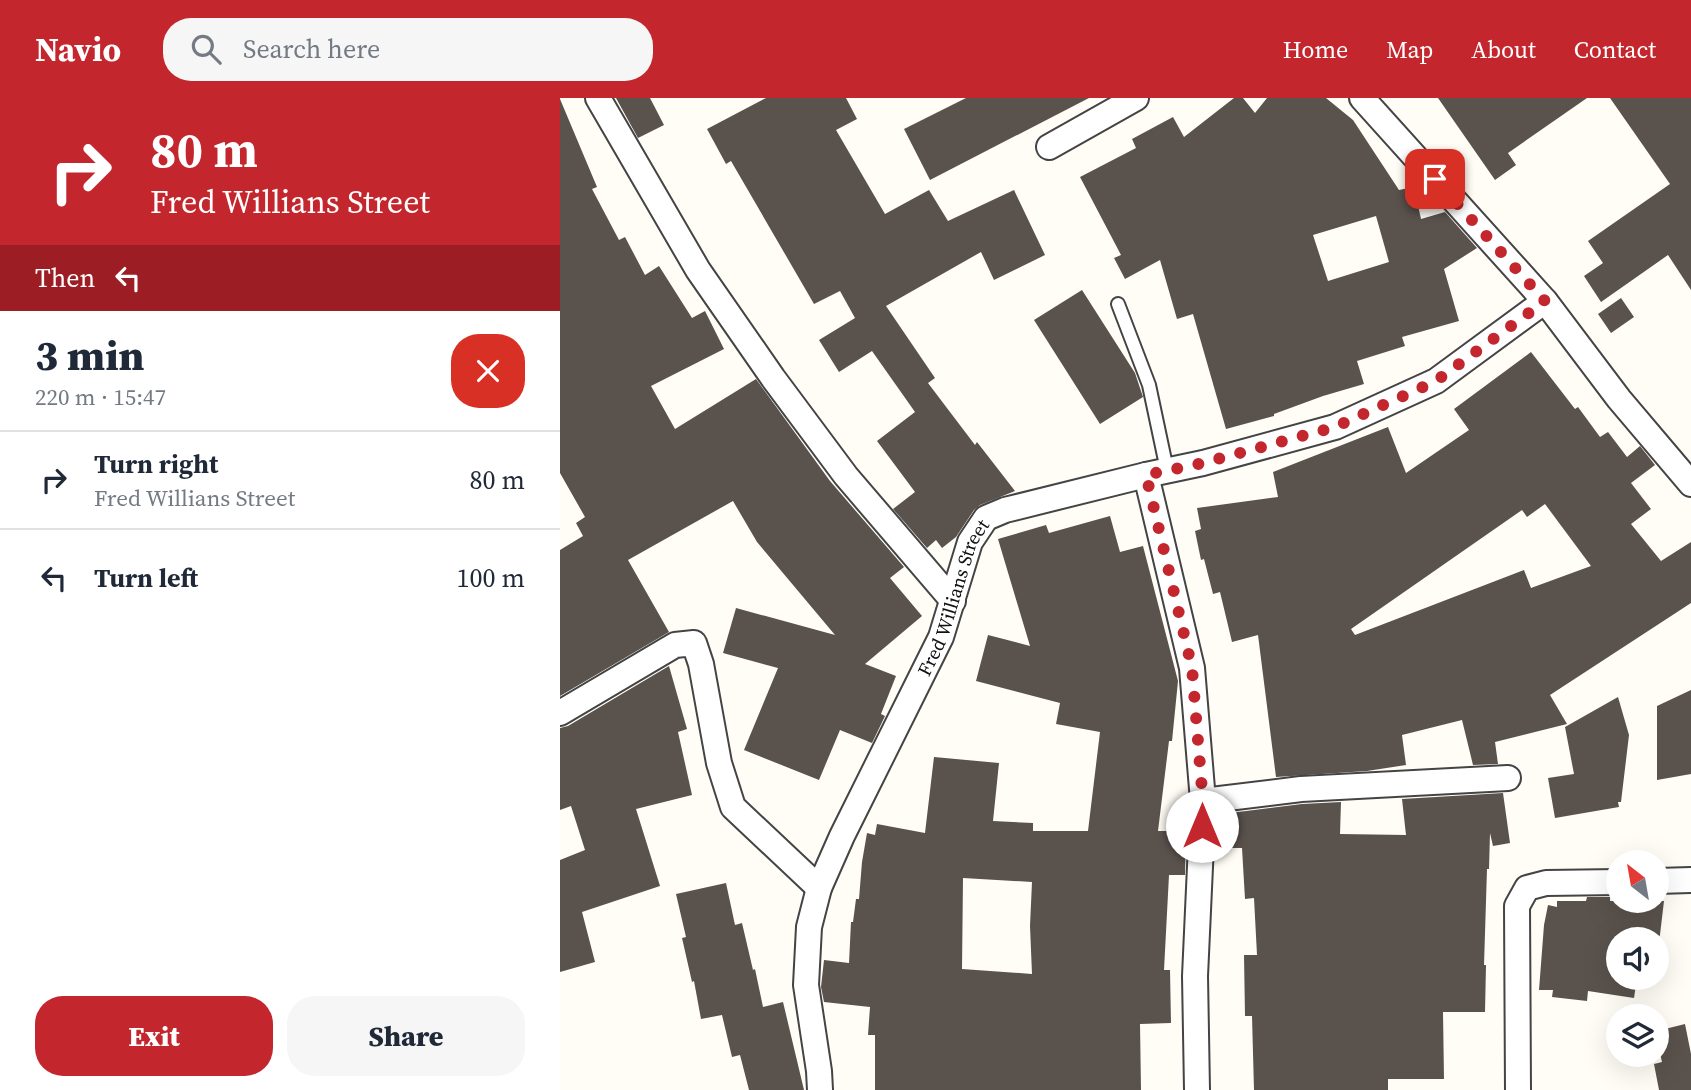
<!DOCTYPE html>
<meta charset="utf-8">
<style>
:root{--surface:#fff;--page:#f6f6f7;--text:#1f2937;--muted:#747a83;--line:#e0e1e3;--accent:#c4262e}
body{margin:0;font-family:"Source Serif 4",serif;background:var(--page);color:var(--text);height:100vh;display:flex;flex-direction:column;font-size:26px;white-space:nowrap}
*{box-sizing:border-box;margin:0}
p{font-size:23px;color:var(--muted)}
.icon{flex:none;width:38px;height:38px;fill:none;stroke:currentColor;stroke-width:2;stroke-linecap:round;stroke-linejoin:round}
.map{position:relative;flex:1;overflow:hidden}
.panel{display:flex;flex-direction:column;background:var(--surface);width:560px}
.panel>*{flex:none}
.top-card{background:#c4262e;color:#fff;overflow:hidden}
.needle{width:46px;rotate:329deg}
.buttons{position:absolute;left:1046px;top:752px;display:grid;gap:14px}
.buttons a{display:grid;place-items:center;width:63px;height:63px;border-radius:50%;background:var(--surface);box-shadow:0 7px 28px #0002;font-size:35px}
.pin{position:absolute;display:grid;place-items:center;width:60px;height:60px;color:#fff;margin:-30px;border-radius:14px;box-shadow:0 4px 10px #0006}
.me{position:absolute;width:77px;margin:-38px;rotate:0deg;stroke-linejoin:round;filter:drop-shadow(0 0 5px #0008)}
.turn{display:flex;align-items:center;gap:24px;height:147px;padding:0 35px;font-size:32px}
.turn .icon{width:91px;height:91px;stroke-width:2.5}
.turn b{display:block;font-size:49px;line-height:60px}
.then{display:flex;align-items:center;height:66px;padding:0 35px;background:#0003;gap:14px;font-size:26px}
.round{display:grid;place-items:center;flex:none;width:74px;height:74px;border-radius:28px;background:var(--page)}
.head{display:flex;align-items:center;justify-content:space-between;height:119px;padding:0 35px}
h1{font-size:42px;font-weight:800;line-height:52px}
.button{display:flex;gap:14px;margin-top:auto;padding:14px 35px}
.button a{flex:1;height:80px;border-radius:28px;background:var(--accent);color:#fff;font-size:28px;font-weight:800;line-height:80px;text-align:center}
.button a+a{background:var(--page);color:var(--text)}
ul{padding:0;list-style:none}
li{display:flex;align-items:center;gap:21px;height:98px;padding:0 35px;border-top:2px solid var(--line)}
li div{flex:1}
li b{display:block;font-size:26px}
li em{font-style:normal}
header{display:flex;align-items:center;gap:42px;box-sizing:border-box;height:98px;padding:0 35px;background:var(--accent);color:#fff}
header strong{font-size:33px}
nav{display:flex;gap:38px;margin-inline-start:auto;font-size:24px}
.search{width:490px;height:63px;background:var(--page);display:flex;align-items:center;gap:18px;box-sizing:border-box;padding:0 24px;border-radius:28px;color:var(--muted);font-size:26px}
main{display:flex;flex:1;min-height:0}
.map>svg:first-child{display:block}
.building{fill:#5a524d;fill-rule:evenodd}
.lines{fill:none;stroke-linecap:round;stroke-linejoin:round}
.lane-casing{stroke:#444;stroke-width:16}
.street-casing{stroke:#444;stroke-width:28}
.lane{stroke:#fff;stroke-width:12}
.street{stroke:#fff;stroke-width:24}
.route{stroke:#c4262e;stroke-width:12;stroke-dasharray:0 21.6}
.labels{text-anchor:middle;stroke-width:7;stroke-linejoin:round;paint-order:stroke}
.street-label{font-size:19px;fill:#111;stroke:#fff}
</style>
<header>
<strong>Navio</strong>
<div class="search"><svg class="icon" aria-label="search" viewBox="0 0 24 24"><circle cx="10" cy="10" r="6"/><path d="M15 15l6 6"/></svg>Search here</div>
<nav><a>Home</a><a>Map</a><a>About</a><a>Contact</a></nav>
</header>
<main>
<section class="panel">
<div class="top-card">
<div class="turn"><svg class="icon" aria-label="right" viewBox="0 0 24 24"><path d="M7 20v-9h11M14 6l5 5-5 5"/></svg><div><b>80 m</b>Fred Willians Street</div></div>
<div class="then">Then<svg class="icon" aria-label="left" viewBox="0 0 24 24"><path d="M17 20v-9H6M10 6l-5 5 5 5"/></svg></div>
</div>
<div class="head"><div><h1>3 min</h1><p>220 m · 15:47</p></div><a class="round" style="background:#d93025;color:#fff"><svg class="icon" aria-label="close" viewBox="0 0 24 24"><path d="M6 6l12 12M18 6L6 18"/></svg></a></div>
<ul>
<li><svg class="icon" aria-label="right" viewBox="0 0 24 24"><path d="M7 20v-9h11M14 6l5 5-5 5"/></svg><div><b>Turn right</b><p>Fred Willians Street</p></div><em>80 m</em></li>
<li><svg class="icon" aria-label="left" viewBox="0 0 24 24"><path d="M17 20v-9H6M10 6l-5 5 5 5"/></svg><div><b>Turn left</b></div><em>100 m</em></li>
</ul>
<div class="button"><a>Exit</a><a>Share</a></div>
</section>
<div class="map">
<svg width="1131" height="992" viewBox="0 0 1131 992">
<rect width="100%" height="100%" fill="#fffdf5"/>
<!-- building -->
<path class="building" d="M56,0H90L104,27L78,40Z
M206,0H286L297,21L276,32L325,116L369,92L388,123L454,92L485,157L434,182L421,154L326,208L375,280L368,285L415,347L417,344L455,393L420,407L414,412L396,439L382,450L376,442L367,450L333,411L355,394L317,343L355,314L312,253L279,274L259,242L295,220L280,193L254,206L171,63L166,66L147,31Z
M406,0H529L370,82L344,31Z
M674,0H683L695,15L707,0H766L793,22L839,92L854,89L861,121L885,114L917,150L884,171L899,223L842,239L845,248L797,263L804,286L763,298L714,316V318L666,331L633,216L617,221L600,162L565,181L554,160L561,157L520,79L576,50L572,41L613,19L624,39ZM816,118L829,164L768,183L753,137Z
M878,0H1027L948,55L956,67L935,82Z
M1050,0H1131V192L1108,157L1041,204L1024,178L1043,165L1028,143L1110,86Z
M0,1L37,89L32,91L59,142L65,139L85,177L99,168L132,220L145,213L164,251L91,288L115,331L196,281L270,383L344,469L330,480L362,518L305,566L336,578L321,616L325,618L312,645L280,632L259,682L184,652L218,570L163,555L176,510L275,537L197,444L173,403L68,462L109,534L0,598V452L23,438L16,425L25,419L0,375Z
M522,192L575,275L583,299L540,326L474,222Z
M1061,200L1074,219L1051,235L1038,216Z
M971,254L1015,311L1018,309L1040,339L1048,334L1067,359L1080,348L1095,367L1071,385L1091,411L1071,426L1101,463L1131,444V505L990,597L1007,626L935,644L938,666L913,667L902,622L842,637L846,667L807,673L716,679L698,537L672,544L660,494L653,496L644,461L641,462L635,433L641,431L637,410L718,399L713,374L828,329L846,375L909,332L894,311ZM985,406L1031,468L971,490L964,472L795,537L791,531L962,412L967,419Z
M550,418L560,454L583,448L618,583L612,643H609L598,733H626L625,777H609L604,872H610L611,925L580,926L581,992H315V937H308L310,909L264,904L261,889L264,862L289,865L291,824H293L296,801H299L302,764L307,735L315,737L317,726L365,735L374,659L439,665L433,723L473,725V733H528L540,634L496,626L500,605L416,583L428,537L470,548L438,441L486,427L489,435ZM403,780L472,784L470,828L472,876L402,871Z
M109,568L127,631L118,634L132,697L76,711L100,788L22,814L35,864L0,874V762L25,752L11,708L0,712V630L8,628Z
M1131,592V676L1097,682V608Z
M1058,599L1069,637L1061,704H1058L1059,709L995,720L988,680L1014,676L1005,629Z
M943,695L950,745L933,748L930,735L929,771H927L924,867H926L925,914H883L884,981H828V992H694L692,918H685L684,857H697L694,800L685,801L682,750H672L670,715L742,706L781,704L780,736L846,737L842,701Z
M166,785L175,827L182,825L193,872L195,871L203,909L223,904L244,992H189L180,957L172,959L162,917L141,921L134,883L132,884L122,840L126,839L116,796Z
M1027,799H1050V803H1104L1099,845L1097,844V842H1059V880H1077L1074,900L1028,893L1027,903L992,899L993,892H979L984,827L988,807L997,809V803H1026Z
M1125,926L1131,956V992H1099L1094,966L1102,964L1097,943V933Z"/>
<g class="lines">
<!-- lane casing -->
<g class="lane-casing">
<path id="lane" d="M558,206L589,287L607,372"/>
</g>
<!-- street casing -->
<g class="street-casing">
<g id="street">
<path d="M38,0L138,172L213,280L286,378L393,503"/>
<path d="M802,0L985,203L1059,301L1131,386"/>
<path d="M489,49L576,0"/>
<path d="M586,377L632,570L643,703L635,878L637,992"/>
<path d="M0,615L115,547L134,545L141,566L159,665L173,709L259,790"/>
<path d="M643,703L741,691L948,680"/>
<path d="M1097,783L1131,782"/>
<path id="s1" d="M260,992L259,973L246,887L249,829L259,790L282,738L381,539L410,444L426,420L445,412L586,377L643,365L775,329L876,283L985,203"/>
<path d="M958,992L957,808L967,790L986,785L1059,784"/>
</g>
</g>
<!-- lane -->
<use href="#lane" class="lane"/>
<!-- street -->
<use href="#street" class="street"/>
</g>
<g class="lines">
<!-- route -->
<path class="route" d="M642,728L643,704L632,570L586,377L643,365L775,329L876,283L985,203L875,81"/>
</g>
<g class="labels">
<!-- street labels -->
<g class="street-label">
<text dy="7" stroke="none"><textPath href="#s1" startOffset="525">Fred Willians Street</textPath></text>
</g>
</g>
</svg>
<div class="buttons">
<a><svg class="needle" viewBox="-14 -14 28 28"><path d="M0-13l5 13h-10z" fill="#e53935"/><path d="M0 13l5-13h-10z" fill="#747a83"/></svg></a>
<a><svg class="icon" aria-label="sound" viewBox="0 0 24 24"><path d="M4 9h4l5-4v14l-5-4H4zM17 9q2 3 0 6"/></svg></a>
<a><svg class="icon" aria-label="layers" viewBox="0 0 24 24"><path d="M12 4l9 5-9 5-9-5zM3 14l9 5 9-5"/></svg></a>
</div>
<div class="pin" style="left:875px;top:81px;background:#d93025"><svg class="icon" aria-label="arrive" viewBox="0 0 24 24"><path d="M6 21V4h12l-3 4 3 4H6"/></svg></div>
<svg class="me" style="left:642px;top:728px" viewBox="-20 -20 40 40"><circle r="19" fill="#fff"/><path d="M0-13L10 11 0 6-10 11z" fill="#c4262e"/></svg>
</div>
</main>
